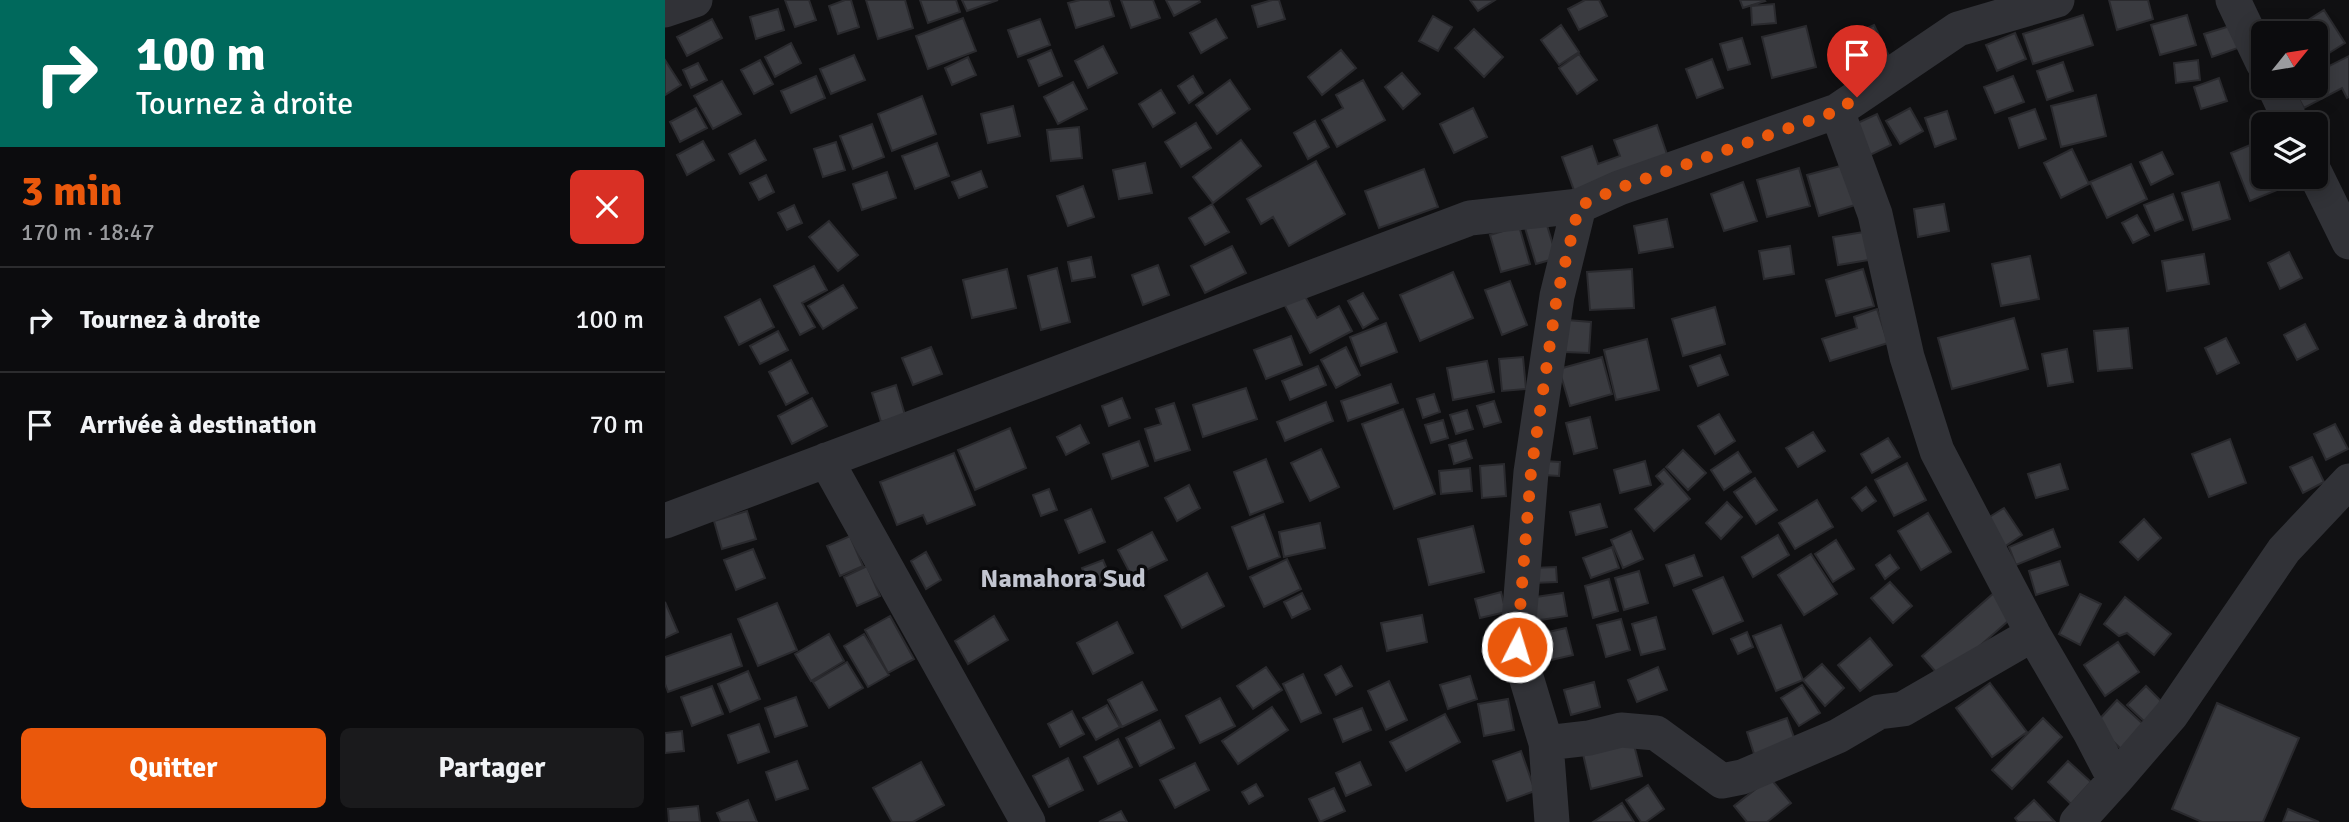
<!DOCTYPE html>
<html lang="fr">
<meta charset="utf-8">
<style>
:root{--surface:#0c0c0e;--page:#1a1a1c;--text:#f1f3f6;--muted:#9a9b9e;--line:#2c2c2e;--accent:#ea580c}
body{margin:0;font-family:Signika,sans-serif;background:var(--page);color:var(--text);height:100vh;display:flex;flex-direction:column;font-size:26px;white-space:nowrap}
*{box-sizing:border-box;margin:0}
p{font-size:23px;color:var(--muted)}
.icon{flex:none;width:38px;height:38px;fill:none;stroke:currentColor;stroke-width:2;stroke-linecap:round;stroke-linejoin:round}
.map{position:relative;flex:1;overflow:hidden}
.panel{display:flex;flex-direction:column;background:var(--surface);width:665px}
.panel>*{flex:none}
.top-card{background:#00695c;color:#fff;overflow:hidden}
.needle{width:46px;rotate:60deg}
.controls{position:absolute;left:1586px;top:21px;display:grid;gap:14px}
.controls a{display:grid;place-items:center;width:77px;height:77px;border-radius:10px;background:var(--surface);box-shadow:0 4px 18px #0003,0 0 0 2px var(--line);font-size:35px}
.pin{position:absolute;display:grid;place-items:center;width:60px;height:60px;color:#fff;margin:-72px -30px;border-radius:50% 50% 50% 0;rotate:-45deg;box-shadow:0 0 7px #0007}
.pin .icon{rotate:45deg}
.me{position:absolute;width:77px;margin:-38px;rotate:5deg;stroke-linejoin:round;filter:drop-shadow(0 0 5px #0008)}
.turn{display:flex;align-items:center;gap:24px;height:147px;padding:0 21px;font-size:32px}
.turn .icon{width:91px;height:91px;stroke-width:2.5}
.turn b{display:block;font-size:49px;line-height:60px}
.round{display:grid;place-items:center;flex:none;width:74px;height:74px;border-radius:10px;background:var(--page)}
.summary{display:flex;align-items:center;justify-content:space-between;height:119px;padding:0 21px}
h1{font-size:42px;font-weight:700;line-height:52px;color:var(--accent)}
.button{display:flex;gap:14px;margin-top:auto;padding:14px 21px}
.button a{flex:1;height:80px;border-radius:10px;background:var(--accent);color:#fff;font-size:28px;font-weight:700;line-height:80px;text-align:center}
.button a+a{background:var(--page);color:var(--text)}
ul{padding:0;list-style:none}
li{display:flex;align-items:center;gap:21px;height:105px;padding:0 21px;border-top:2px solid var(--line)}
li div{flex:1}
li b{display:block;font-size:26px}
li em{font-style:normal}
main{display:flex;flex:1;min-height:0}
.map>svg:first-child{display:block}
.building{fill:#3a3b40;stroke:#2a2a2e;stroke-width:2}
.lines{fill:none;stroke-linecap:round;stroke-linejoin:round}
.minor{stroke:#313237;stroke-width:35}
.route{stroke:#ea580c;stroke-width:12;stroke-dasharray:0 21.6}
.labels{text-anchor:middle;stroke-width:7;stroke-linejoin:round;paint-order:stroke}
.district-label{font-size:26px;font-weight:bold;fill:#c2c5d0;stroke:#0b0b0d}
</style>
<main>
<section class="panel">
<div class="top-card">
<div class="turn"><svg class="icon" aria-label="right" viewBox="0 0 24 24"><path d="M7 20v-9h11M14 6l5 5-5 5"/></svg><div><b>100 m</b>Tournez à droite</div></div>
</div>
<div class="summary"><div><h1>3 min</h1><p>170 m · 18:47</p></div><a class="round" style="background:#d93025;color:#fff"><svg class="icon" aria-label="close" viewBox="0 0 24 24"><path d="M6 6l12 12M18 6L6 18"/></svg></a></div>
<ul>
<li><svg class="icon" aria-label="right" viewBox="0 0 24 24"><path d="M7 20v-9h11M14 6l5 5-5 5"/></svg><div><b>Tournez à droite</b></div><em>100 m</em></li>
<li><svg class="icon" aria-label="arrive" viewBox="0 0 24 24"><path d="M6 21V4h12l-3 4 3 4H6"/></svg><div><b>Arrivée à destination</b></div><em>70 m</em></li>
</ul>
<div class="button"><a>Quitter</a><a>Partager</a></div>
</section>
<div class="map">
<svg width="1684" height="822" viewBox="0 0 1684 822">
<rect width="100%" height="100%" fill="#101012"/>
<!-- building -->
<path class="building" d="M120,0H144L151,20L130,27Z
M180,0H186L194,27L173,34L164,6Z
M201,0H240L248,28L213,39Z
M255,0H291L295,12L263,23Z
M297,0H333L302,11Z
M415,0H444L449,16L411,28L403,3Z
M456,0H488L495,18L466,28Z
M501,0H534L535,2L509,16Z
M607,0H614L620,19L593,27L587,6Z
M805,0H830L813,11Z
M920,0H934L942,16L914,30L903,9Z
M1075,0H1099L1100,1L1078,8Z
M1444,0H1483L1488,19L1452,30Z
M1109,4L1111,23L1087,25L1086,6Z
M113,9L119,30L91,39L85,17Z
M1659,10L1680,43L1661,55L1650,38V33H1647L1640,22Z
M1418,15L1428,45L1368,64L1358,34Z
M1522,15L1531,45L1495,55L1486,25Z
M768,16L787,27L773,51L754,41Z
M298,18L311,51L263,69L251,36Z
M47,19L57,38L22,56L12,37Z
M375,19L385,45L353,57L343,30Z
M551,19L562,38L536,53L525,33Z
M896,25L914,52L894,65L876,40Z
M1209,25L1226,60L1197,73L1202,84L1186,91L1165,45Z
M1141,26L1151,67L1107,78L1097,37Z
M1565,26L1573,48L1547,57L1539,34Z
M809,29L838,57L819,77L790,48Z
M1350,33L1361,59L1332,71L1321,45Z
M1077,38L1085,64L1063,70L1055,44Z
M126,43L136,63L110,77L100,57Z
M438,46L452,73L423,88L410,61Z
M386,50L397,76L374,86L363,60Z
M676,50L691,68L657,95L643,77Z
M914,54L932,80L912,94L894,68Z
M189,55L200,80L166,94L155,69Z
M1684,56V97L1682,98L1677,88L1639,108L1627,86H1650V73Z
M303,57L311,75L287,85L280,68Z
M1047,59L1058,88L1032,98L1021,69Z
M0,60L16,85L0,95Z
M95,60L108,84L89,94L76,70Z
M1533,60L1535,80L1511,83L1509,63Z
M1398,62L1408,91L1382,100L1372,71Z
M33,63L42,80L26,88L18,70Z
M737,73L755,94L738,109L720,87Z
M151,76L160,98L126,113L116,91Z
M528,76L538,93L524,103L513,86Z
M1348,76L1359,102L1330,113L1319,87Z
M1554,78L1562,101L1536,109L1529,87Z
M565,80L585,109L552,134L531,105Z
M698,80L720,120L672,147L657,120L678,108L671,95Z
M57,81L76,114L48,129L29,96Z
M408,82L422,109L393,124L379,97Z
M496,90L510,113L488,127L474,104Z
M1431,95L1441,136L1396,147L1386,106Z
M257,96L271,134L227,151L213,114Z
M348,106L355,136L323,143L316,114Z
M31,108L42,128L15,142L5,122Z
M808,108L822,137L789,153L775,124Z
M1245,108L1258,131L1235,144L1221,121Z
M1370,109L1381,139L1354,148L1344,118Z
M1282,111L1291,139L1270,147L1260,118Z
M1212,114L1226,145L1201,157L1186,126Z
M650,121L664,147L643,159L629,133Z
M531,123L546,148L516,167L500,142Z
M207,124L219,157L188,169L175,136Z
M992,125L1005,163L911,196L897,157L927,146L933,164L955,156L949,140Z
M414,127L417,158L386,161L382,130Z
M90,140L101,160L75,174L64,154Z
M576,140L596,166L548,203L528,177Z
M1597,140L1598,177H1612L1617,188L1585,201L1566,153Z
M38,141L49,160L22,175L12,155Z
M171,142L180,170L158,177L149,149Z
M272,143L284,176L250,189L237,156Z
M1407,149L1424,184L1396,198L1379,163Z
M1497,152L1508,174L1486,185L1475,162Z
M651,161L680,214L624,246L608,217L596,224L582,199Z
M480,163L487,193L454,199L448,170Z
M1466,164L1482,199L1442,218L1425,182Z
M1179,165L1190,205L1154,216L1142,175Z
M1134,168L1145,206L1102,217L1092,180Z
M759,169L773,207L714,228L700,191Z
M316,171L322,187L294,198L287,182Z
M222,172L231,198L197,210L188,184Z
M101,175L109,192L94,200L85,183Z
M1078,182L1092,221L1059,231L1046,194Z
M1554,182L1565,219L1528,230L1517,193Z
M418,186L429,217L403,226L392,196Z
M1508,194L1518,220L1490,231L1479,205Z
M547,204L564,232L540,245L524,218Z
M1279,204L1284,231L1253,237L1249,209Z
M129,205L137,223L122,230L113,213Z
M1472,215L1484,235L1468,243L1457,223Z
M1002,219L1008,247L974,253L969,226Z
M164,221L193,255L173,271L144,237Z
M881,222L892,258L871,264L860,228Z
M854,226L865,264L836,272L825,235Z
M1199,232L1204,260L1173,265L1168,237Z
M567,246L581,273L540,293L526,266Z
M1125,246L1129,274L1099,279L1094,251Z
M1624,252L1637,278L1615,289L1603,263Z
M1539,254L1544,284L1502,291L1497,261Z
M1365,256L1374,299L1336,306L1327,264Z
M426,257L430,277L407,281L403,262Z
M493,265L504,295L478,305L467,275Z
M149,266L162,290L137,303L150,327L135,335L109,286Z
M392,268L405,322L376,330L363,276Z
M342,269L351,308L307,318L298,280Z
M967,269L969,308L925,310L922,272Z
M1198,269L1209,306L1171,316L1161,280Z
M788,272L808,318L755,341L735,295Z
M845,281L862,325L837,335L820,290Z
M178,285L192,308L158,329L143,306Z
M637,291L652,318L674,306L687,331L645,353L618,302Z
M698,293L713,319L698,328L683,301Z
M95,299L109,327L74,345L60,317Z
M1050,307L1060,344L1018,356L1007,319Z
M1212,309L1223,343L1165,361L1157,339L1192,328L1189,317Z
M1349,318L1363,369L1287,389L1273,338Z
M902,320L926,322L924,353L900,352Z
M721,323L732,352L696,366L685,337Z
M1640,324L1653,349L1632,360L1619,335Z
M1463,328L1467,368L1433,371L1429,331Z
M113,331L123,350L95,364L85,346Z
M626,336L637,365L601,379L589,350Z
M1561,338L1574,363L1552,374L1540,348Z
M982,339L994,390L951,400L939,350Z
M266,347L277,374L248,385L237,358Z
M681,347L695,375L671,388L656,360Z
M1402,349L1408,382L1383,386L1377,354Z
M1055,355L1063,375L1033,386L1025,366Z
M858,357L861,389L837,391L834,359Z
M937,357L947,394L905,406L894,369Z
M126,360L143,393L121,405L104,372Z
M822,361L829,392L788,400L782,368Z
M653,366L661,385L625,400L617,381Z
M726,384L733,403L683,421L676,401Z
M231,385L240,415L216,422L207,393Z
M581,388L592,419L538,437L528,405Z
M769,394L775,412L758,418L752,399Z
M147,398L162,426L127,444L113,416Z
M457,398L465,418L444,426L437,406Z
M829,401L836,422L819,427L812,406Z
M661,402L668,421L620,441L612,422Z
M509,403L525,450L490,461L480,429L496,424L491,409Z
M738,409L770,494L729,509L697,424Z
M802,410L808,429L791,434L785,415Z
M1054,414L1070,441L1050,454L1033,426Z
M925,417L932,448L909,454L901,423Z
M778,420L783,438L766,443L760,425Z
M1670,424L1683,449L1661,460L1649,434Z
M415,425L424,443L401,455L392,437Z
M345,428L361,468L310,490L293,450Z
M1148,432L1160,451L1133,467L1121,448Z
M1223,438L1235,457L1207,473L1196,454Z
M1565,439L1581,483L1544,497L1527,454Z
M801,440L807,458L789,464L784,445Z
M474,441L483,466L447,479L438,454Z
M656,449L674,487L645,501L626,463Z
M1018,450L1041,473L1023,490L1001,467Z
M1073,452L1086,472L1059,490L1046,470Z
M289,453L310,505L262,524L258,515L232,525L215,482Z
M1647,457L1659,482L1638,493L1625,467Z
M601,459L618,502L585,515L569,472Z
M879,461L895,462L894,476L878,475Z
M980,461L986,485L955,493L949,470Z
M1242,463L1261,500L1229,516L1210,480Z
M839,464L841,496L817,498L815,466Z
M1395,464L1403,489L1371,498L1363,474Z
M805,468L807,491L776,494L774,471Z
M999,469L1025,499L989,531L970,509L998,484L991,476Z
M1090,478L1112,510L1091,524L1069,492Z
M524,485L535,508L512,521L500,498Z
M1201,487L1211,501L1197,511L1187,498Z
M384,489L392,510L376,516L368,495Z
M1152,500L1168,527L1130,549L1114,523Z
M1062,502L1077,517L1056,539L1041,523Z
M935,504L942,527L911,535L905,512Z
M1339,508L1357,535L1336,549L1318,521Z
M426,509L440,542L414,553L400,520Z
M82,511L91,539L57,549L49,521Z
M1263,513L1286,552L1256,570L1233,531Z
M599,514L615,557L583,569L567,527Z
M1479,519L1496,538L1473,560L1455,542Z
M655,523L660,548L619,557L614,532Z
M808,526L819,572L764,585L753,539Z
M1388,529L1395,547L1351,565L1344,547Z
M966,531L978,559L958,568L946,540Z
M487,532L502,560L467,577L453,550Z
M1113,535L1124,555L1088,577L1077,557Z
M185,536L198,566L175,576L162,546Z
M1171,540L1189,569L1168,582L1150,554Z
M947,547L954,568L926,578L918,558Z
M88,549L100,578L71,590L59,560Z
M261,552L276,580L261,589L246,561Z
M1146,554L1172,594L1139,615L1113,575Z
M1029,555L1037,576L1009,586L1001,565Z
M1225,555L1234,568L1220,579L1211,565Z
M622,559L636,589L599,607L585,577Z
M438,560L446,579L424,587L417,568Z
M1395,561L1403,585L1371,595L1364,571Z
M202,566L215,596L192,606L179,577Z
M891,567L892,582L868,583L867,568Z
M974,571L983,603L959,610L950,578Z
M542,573L559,606L517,628L500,596Z
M1058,577L1078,621L1048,634L1028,590Z
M944,579L953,611L928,618L920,586Z
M1225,582L1247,606L1228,623L1206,598Z
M836,592L841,612L815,618L810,599Z
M1330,592L1350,615L1277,679L1257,656Z
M637,593L645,609L627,618L619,602Z
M898,593L902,616L862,622L858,599Z
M1415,594L1436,604L1415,645L1394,634Z
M1460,597L1506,634L1489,655L1462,633L1454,636L1439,624Z
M0,602L13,632L0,638Z
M112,603L132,650L93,666L73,619Z
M757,615L762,642L722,651L716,623Z
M225,616L249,659L223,673L200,630Z
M329,616L343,640L303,664L290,641Z
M991,617L1000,649L976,655L967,624Z
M956,619L965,650L941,657L932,625Z
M452,622L468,653L428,674L412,643Z
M1116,625L1138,680L1111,691L1088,636Z
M901,628L908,655L873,663L866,636Z
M1082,632L1088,647L1073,654L1066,639Z
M66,634L77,666L3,692L0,684V657Z
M164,634L179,661L146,681L130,654Z
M199,634L224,675L203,687L179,646Z
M1205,638L1227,665L1195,691L1173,665Z
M1453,642L1474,672L1440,696L1419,665Z
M182,662L198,688L164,708L148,682Z
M1157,664L1179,688L1160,706L1138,680Z
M676,666L687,686L671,695L660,675Z
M601,667L617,690L588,709L572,686Z
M993,667L1002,690L972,702L963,680Z
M83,671L95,699L65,712L53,684Z
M638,674L656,713L636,722L618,684Z
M805,676L812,699L783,709L775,685Z
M724,681L742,720L721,730L703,691Z
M477,682L492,710L457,727L443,700Z
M929,682L935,707L906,715L899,690Z
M1325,683L1362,732L1327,757L1291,708Z
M1137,685L1155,713L1134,726L1116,698Z
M47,686L58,714L27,726L16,697Z
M1481,686L1500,705L1482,724L1462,705Z
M131,697L142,726L110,737L100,708Z
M555,698L570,726L535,743L521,716Z
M843,699L849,730L819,736L813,704Z
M1452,700L1478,724L1456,749L1430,724Z
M1552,703L1634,738L1598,822H1537L1507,809Z
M442,705L455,727L431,740L418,718Z
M607,707L623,730L573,764L557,741Z
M697,708L706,730L678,742L669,719Z
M407,711L419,734L395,747L383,724Z
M780,714L795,742L741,771L725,742Z
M1122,718L1132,746L1091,760L1082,732Z
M1378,718L1397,737L1347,789L1327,770Z
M495,720L509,748L475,766L461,738Z
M94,724L104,752L73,763L63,735Z
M17,731L19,751L0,753V733Z
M453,739L467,767L433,784L419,757Z
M968,741L977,776L926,789L918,754Z
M856,751L870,791L842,801L828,761Z
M403,758L418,790L384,807L368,776Z
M132,761L143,789L111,800L101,772Z
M1403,761L1426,782L1406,804L1383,782Z
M256,762L279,805L248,822H227L208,788Z
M695,762L706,785L681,796L671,773Z
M530,763L544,790L510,808L495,780Z
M1105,778L1126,803L1102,822H1082L1069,806Z
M591,784L598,796L584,804L577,792Z
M983,785L999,809L981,822H976L961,800Z
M669,788L680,811L655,822L644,799Z
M83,800L92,822H56L52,813Z
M1369,800L1390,822H1353L1350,818Z
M957,803L969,822H928Z
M33,806L35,822H4L3,809Z
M1623,809L1654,822H1618Z
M456,811L462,822H434Z"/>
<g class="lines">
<!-- minor -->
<path class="minor" d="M1568,0L1598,63
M0,10L30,0
M1609,86L1627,124
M1172,111L1210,214L1242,357L1272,451L1368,634L1425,732L1450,780L1506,715L1619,550L1684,481
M1650,173L1684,242
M161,460L363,822
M0,521L805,218L914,206L954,188L1172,111L1293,29L1392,0
M881,743L924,738L956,730L991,733L1057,781L1077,777L1173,736L1214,712L1238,709L1368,634
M887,822L881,743L852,647L866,472L892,296L914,206
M1412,822L1450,780"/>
</g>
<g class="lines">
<!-- route -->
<path class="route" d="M852,647L866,472L892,296L914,206L954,188L1172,111L1192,97"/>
</g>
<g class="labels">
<!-- district labels -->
<g class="district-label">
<text x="398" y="587">Namahora Sud</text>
</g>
</g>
</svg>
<div class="controls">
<a><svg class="needle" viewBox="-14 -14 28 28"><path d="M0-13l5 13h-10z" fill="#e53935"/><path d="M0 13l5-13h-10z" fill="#9a9b9e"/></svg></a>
<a><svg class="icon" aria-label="layers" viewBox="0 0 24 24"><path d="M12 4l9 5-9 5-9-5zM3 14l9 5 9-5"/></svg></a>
</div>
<div class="pin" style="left:1192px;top:97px;background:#d93025"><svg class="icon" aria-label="arrive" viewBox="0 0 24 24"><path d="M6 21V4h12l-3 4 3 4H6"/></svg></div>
<svg class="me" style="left:852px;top:647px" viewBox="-20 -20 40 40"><circle r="17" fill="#ea580c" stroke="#fff" stroke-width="3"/><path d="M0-11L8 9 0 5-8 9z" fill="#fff"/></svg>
</div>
</main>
